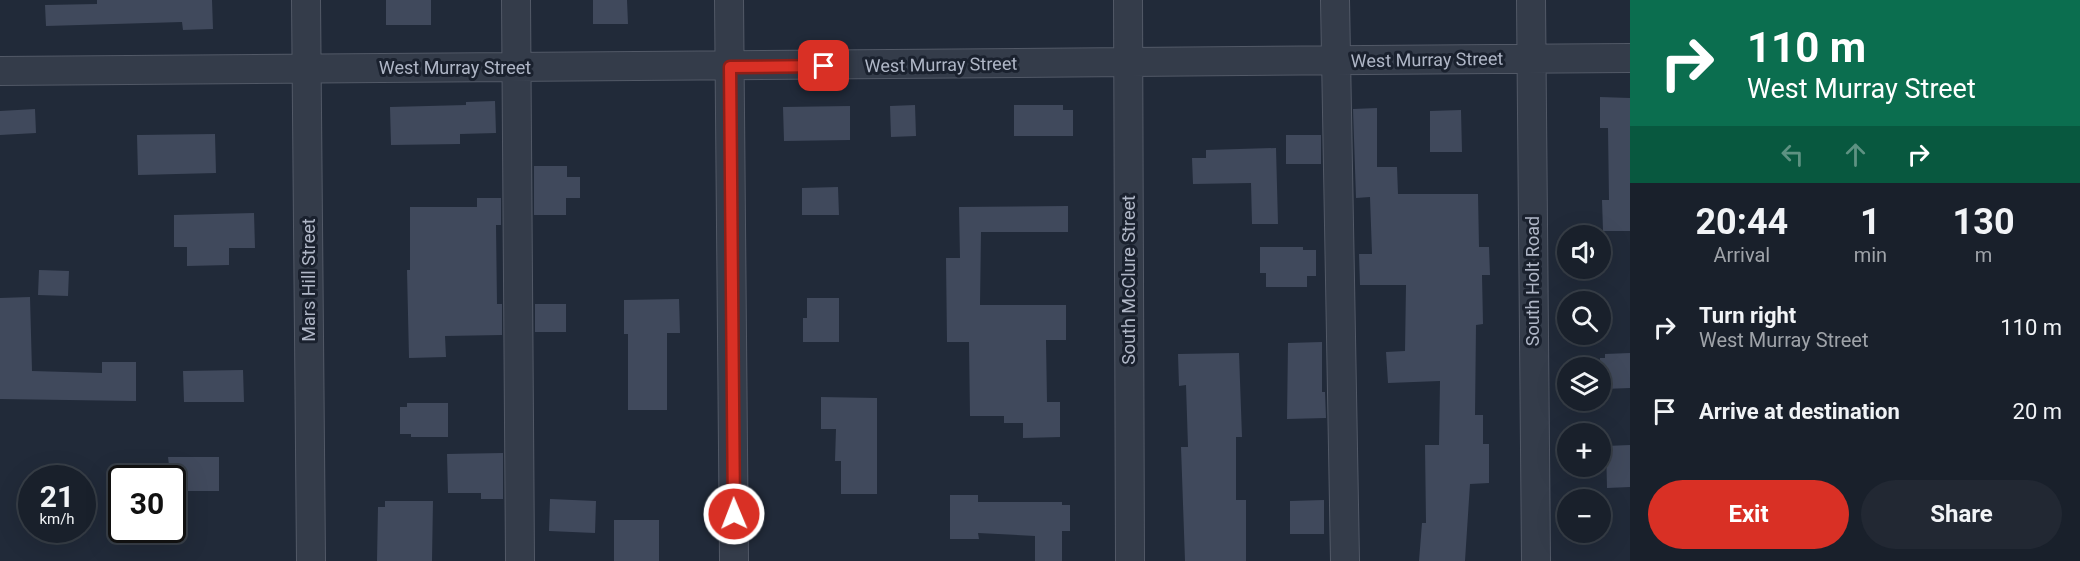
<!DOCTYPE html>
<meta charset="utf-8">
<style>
:root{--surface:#19202b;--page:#222833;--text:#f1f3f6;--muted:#9fa3a9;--line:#373e47;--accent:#d93025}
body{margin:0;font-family:Roboto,sans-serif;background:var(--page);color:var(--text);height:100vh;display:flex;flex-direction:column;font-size:22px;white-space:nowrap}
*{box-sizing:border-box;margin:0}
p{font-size:20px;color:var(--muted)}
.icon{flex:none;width:33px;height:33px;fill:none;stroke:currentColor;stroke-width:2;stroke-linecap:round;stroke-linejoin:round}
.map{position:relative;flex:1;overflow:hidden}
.side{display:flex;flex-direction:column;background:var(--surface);width:450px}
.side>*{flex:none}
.top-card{background:#0b6e4f;color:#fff;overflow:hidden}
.buttons{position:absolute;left:1557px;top:225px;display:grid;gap:12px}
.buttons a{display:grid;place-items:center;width:54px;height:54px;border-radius:50%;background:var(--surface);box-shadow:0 6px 24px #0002,0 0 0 2px var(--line);font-size:30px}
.speed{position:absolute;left:18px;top:465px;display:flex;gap:12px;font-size:30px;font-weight:700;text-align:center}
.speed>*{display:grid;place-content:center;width:78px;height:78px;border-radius:50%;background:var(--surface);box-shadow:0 6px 24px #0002,0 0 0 2px var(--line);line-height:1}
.speed small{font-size:15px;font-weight:400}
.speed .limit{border:3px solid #111;border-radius:9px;background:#fff;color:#111}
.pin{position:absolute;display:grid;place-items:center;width:51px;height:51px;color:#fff;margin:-26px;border-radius:12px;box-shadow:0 3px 9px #0006}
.me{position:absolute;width:66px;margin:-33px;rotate:359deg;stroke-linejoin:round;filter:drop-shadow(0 0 4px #0008)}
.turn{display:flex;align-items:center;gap:21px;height:126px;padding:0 18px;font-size:27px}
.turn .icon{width:78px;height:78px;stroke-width:2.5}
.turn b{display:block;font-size:42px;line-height:51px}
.lanes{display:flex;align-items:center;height:57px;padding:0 18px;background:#0003;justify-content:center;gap:30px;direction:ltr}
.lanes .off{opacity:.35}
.eta{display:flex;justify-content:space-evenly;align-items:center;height:102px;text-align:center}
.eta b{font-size:36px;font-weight:700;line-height:42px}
.primary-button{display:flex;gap:12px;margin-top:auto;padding:12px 18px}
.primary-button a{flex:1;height:69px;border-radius:36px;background:var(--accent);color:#fff;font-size:24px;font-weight:700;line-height:69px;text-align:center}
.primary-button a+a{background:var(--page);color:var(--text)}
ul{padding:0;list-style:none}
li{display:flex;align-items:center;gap:18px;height:84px;padding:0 18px}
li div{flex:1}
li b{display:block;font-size:22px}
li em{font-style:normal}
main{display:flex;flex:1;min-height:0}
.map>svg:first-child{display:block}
.building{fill:#40495c}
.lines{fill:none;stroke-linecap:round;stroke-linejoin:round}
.minor-casing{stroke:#525967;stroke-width:30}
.minor{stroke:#343c4a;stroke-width:28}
.route-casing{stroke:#8d1f18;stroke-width:15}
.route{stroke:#d93025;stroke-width:10}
.labels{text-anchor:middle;stroke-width:6;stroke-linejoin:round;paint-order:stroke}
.street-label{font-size:18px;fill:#afb6c6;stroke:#1a212e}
</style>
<main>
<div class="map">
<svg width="1630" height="561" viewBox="0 0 1630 561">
<rect width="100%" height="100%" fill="#212a39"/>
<!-- building -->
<path class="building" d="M97,0H212L213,29L183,30L182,22L46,26L45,5L97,4Z
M386,0H431V25H386Z
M593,0H627L628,24H593Z
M1600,97L1630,98V231H1603L1602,200H1609L1608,128H1600Z
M495,101L496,133L460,134V144L391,145L390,107L466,105V102Z
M915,105L916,136L891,137L890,106Z
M1014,105H1063V110H1073V136H1014Z
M850,106V140L784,141L783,107Z
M1377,108V167H1397L1398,194H1478L1479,247H1489L1490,275H1482L1483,324L1476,325L1475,415H1483V444H1489V483L1470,484L1465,561H1419L1422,523H1426L1425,445H1439L1440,381L1388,383L1386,352L1405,351L1406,285H1360L1359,254H1372L1370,197L1356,198L1353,109Z
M35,109L36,133L0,135V111Z
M1461,110L1462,152H1430V111Z
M215,134L216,173L138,175L137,135Z
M1286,135H1321V164H1286Z
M1276,148L1278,224H1252L1251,183L1193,184L1192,158H1206V150Z
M534,166H567V177H580V198H566V215H534Z
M838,187L839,215H802V188Z
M477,198H501V225H496L497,304H502V335L445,336L446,357L409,358L407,270H410V207H477Z
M1068,206V232H981L980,305H1066V340H1046L1047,402H1060V437L1023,438V423H1004V416H970L969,342H947L946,258H960L959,207Z
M254,213L255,248H229V265L187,266V247H174V215Z
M1260,247H1303V250H1316V276H1307V287H1266V273H1260Z
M39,270L69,271L68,296L38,295Z
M30,297L32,371L102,373V362H136V401L0,399V298Z
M807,298H839V342H803V318H807Z
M679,299L680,333H667V410H628V334H624V300Z
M535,304H566V332H535Z
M1322,342V392H1325L1326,418L1287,419L1288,343Z
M1239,353L1242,437H1236V500H1246V561H1185L1181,447H1188L1186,385L1179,386L1178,354Z
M1630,353V388L1604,389V383L1600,384V358H1605V354Z
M243,370L244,402H184L183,371Z
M821,397L877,398V494H841V461H835L836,429H821Z
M407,403H448V437H411V434H400V407H407Z
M1630,445V487L1607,488L1606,446Z
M503,453V499H481V493H448L447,454Z
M168,457H219V491H172Z
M950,495H978V502H1062V505H1070V531H1062V561H1035V536L978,533L979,539H950Z
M550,499L596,501L595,533L549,531Z
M1324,500V534H1290V501Z
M385,501H433L432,561H377L378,507H385Z
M614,520H659V561H614Z"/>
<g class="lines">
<!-- minor casing -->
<g class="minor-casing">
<path id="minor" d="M306,0L311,561
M516,0L520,561
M729,0L734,561
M1128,0L1130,561
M1335,0L1345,561
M1531,0L1536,561
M0,71L1630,58"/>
</g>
<!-- minor -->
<use href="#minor" class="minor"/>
</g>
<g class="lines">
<!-- route casing -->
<g class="route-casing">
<path id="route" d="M734,514L730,67L824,66"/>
</g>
<!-- route -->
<use href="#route" class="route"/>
</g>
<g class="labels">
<!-- street labels -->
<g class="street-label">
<text transform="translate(1427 60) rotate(-1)" y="6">West Murray Street</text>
<text transform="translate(941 65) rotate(-1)" y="6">West Murray Street</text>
<text x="455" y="74">West Murray Street</text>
<text transform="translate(309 280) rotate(-90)" y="6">Mars Hill Street</text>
<text transform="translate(1129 280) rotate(-90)" y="6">South McClure Street</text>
<text transform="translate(1533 281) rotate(-90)" y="6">South Holt Road</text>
</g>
</g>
</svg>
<div class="buttons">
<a><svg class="icon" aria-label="sound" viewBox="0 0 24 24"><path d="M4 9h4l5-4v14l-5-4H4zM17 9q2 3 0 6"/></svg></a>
<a><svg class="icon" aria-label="search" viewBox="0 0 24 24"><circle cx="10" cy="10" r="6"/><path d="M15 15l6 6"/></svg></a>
<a><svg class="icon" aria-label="layers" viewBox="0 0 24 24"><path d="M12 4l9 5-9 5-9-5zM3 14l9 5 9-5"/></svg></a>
<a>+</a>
<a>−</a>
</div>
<div class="speed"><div>21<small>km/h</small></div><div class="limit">30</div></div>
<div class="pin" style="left:824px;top:66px;background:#d93025"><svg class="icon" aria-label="arrive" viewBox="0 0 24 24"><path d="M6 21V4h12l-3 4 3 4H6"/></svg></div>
<svg class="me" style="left:734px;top:514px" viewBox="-20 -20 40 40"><circle r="17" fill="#d93025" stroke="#fff" stroke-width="3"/><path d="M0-11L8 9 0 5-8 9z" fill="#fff"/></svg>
</div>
<section class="side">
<div class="top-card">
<div class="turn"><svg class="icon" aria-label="right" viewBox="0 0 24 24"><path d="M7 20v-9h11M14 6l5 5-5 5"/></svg><div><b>110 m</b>West Murray Street</div></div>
<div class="lanes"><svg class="icon off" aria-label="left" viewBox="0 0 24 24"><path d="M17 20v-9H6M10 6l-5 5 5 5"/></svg><svg class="icon off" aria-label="ahead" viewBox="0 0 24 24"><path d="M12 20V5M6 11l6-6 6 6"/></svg><svg class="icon" aria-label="right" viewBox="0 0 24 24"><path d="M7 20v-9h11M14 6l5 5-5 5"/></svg></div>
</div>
<div class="eta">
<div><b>20:44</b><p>Arrival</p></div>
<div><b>1</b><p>min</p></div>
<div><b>130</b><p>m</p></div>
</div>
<ul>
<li><svg class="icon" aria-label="right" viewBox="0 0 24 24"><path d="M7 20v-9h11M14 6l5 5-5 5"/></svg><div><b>Turn right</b><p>West Murray Street</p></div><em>110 m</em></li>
<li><svg class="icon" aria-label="arrive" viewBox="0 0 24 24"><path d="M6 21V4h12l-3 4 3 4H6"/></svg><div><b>Arrive at destination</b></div><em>20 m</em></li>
</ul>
<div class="primary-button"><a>Exit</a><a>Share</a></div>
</section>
</main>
